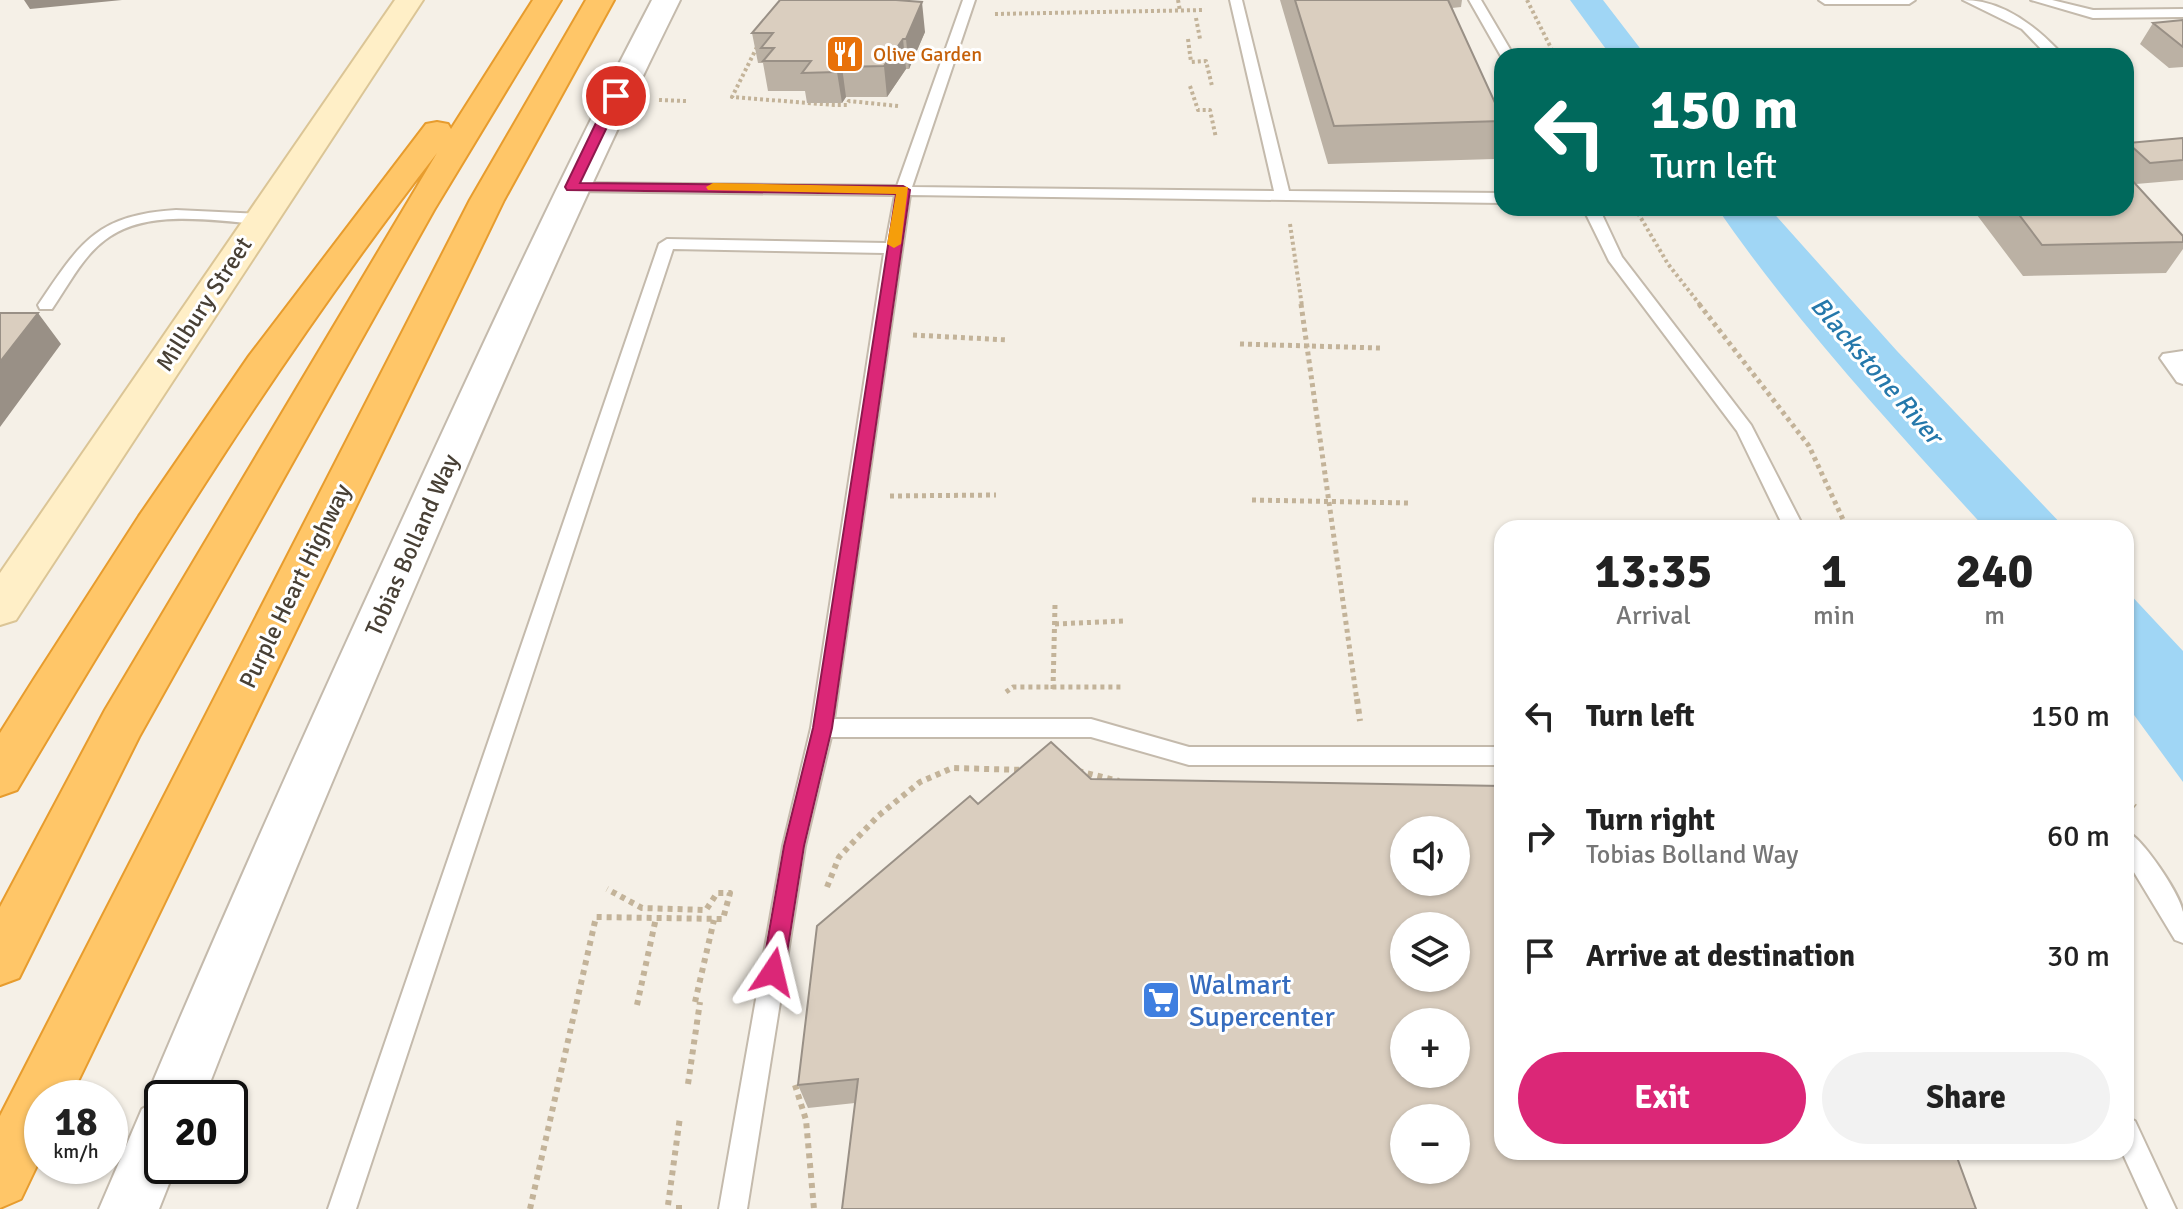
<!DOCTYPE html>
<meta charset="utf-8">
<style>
:root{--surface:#fff;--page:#f2f2f2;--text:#222;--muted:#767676;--accent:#db2777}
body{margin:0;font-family:Signika,sans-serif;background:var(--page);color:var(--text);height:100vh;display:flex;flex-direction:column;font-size:30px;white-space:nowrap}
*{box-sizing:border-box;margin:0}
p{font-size:26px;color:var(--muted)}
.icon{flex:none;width:44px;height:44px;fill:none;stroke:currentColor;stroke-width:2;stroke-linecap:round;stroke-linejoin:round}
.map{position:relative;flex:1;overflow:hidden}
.sheet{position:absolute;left:1494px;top:520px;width:640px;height:640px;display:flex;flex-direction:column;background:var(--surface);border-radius:24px;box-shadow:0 2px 6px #0004}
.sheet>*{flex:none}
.top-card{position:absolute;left:1494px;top:48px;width:640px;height:168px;border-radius:24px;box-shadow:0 2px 6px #0004;background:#00695c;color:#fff;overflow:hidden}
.controls{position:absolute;left:1390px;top:816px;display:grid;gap:16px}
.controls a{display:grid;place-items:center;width:80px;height:80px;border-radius:50%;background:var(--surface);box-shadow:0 2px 6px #0004;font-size:40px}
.speed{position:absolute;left:24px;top:1080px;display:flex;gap:16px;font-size:40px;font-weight:700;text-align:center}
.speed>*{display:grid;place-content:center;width:104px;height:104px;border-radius:50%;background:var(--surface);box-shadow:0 2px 6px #0004;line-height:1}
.speed small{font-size:20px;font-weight:400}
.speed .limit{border:4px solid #111;border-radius:12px;background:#fff;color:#111}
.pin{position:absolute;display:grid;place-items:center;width:68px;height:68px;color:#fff;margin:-34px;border:4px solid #fff;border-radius:50%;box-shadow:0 2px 8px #0007}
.me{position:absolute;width:88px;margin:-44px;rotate:10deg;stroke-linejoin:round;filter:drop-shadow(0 0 6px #0008)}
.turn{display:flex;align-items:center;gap:28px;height:168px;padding:0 24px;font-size:36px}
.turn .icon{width:104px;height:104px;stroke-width:2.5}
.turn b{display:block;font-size:56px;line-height:68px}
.eta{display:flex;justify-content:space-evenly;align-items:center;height:136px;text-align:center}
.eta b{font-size:48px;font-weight:700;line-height:56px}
.action{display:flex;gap:16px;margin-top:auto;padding:16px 24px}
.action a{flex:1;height:92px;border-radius:48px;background:var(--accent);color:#fff;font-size:32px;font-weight:700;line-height:92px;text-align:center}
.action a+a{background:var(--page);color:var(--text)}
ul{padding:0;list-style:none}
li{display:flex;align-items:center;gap:24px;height:120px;padding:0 24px}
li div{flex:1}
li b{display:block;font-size:30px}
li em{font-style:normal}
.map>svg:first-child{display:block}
.water{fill:#a0d6f5}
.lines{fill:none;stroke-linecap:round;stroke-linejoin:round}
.service-casing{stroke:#c4baac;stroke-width:4}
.tertiary-casing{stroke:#c4baac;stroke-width:4}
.secondary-casing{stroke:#dbc596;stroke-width:4}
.motorway-casing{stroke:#e79c2e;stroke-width:4}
.path-far2{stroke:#c3b399;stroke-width:4;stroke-dasharray:3 3;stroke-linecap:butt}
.path-far1{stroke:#c3b399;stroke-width:5;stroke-dasharray:4 4;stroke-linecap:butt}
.path{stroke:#c3b399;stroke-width:6;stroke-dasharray:5 5;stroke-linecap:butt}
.service{fill:#fff;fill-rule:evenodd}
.tertiary{fill:#fff;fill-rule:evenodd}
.secondary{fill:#ffefc7;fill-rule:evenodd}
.motorway{fill:#ffc668;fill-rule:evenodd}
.wall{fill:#bbb1a4}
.shaded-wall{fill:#999086}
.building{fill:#dacebf;stroke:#999086;stroke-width:2;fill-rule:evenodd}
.route{fill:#db2777;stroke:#8e194d;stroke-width:2}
.slow{fill:#f59e0b}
.labels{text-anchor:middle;stroke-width:6;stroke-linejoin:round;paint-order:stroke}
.far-food-label{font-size:20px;fill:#c56008;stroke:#fff;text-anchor:start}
.street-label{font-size:24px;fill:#484035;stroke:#fff}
.water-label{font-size:26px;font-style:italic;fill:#2578ab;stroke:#fff}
.near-shop-label{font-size:28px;fill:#366cbe;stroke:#fff;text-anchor:start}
</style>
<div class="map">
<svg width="2183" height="1209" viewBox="0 0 2183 1209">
<rect width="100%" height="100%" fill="#f5f0e7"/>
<!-- water -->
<path class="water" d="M1570,0H1603L1646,56H1611Z
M1717,208H1769L1897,351L2065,528H1985C1893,427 1794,320 1717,208Z
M2126,590L2183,651V782L2126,704Z"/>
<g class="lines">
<!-- service casing -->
<g class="service-casing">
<path id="service" d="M963,0H975L912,187L1274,191L1230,0H1242L1289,191L1502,193V203L910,195L834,719H1091L1189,747H1502V765H1189L1091,737H831L805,846L747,1209H719L783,846L811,728L884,253L673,249L356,1209H328L659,244L667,239L886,243L895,195L572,191L565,187L572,183L897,186Z
M1469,0H1481L1514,56L1502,58Z
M1819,0H1915L1909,4H1825Z
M1963,0C2000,0 2032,23 2057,49V56H2043L2045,53L2022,29Z
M2031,0H2052L2093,10L2183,9V17L2093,18Z
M1583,208H1599L1622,257L1751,425L1804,528H1784L1737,431L1609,261Z
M176,210L261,214L269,219L261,224C211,221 147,208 105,240C82,257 68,286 52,309H40L38,305C80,243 96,215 176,210Z
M2183,351V384L2177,382L2160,358L2163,354Z
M2126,831C2142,837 2180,894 2183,912C2183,921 2183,933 2183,943L2175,940L2126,859Z
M2126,1117L2135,1121L2176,1209H2148L2122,1152H2126Z"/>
</g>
<!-- tertiary casing -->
<g class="tertiary-casing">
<path id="tertiary" d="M652,0H680C591,179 512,361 433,545C354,729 276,912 204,1098H162V1166H176L159,1209H99L142,1109L149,1105L146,1098C223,915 304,734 387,553C472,367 557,181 652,0Z"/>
</g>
<!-- secondary casing -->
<g class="secondary-casing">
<path id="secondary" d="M395,0H423L16,620L0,625V573Z"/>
</g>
<!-- motorway casing -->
<g class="motorway-casing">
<path id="motorway" d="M533,0H561L434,210L139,737L19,978L0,985V907L105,710L437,153C281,354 147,570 17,790L0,796V733L34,679L139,516L249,356L426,124L437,122L448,124L451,129Z
M586,0H614L504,200L70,1098H42V1155L21,1199L0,1208V1116L470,200Z"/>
</g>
<!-- path-far2 -->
<path class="path-far2" d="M1178,0L1180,11
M1527,0L1555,56
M995,14L1205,10
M1196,18L1200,39
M1188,39L1191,62L1206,61L1212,86
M757,47L732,97L834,105H847L849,101L898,106
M1190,86L1198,110H1210L1216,138
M659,100L686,101
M1635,208L1668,264L1701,306
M1290,224L1302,306"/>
<!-- path-far1 -->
<path class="path-far1" d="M1301,304L1357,701
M1699,304L1809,446L1847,528
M913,335L1008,340
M1240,344L1380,348
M890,496L996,495
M1252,500L1408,503
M1055,624L1123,621
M1053,689L1055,605
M1006,692L1013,687H1123"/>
<!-- path -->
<path class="path" d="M1357,699L1360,721
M1078,771L1119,781
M2126,800L2135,807
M827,887L839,857L878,816L920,782L952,768L1024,770
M695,1002L714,920
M637,1005L656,918
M688,1084L700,1002
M795,1085L806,1120L814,1209
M668,1205L680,1117
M679,1205V1209
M530,1209L596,917L723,919L730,893H717L706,910L642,908L607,889"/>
<!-- service -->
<use href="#service" class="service"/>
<!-- tertiary -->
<use href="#tertiary" class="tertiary"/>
<!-- secondary -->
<use href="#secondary" class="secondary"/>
<!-- motorway -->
<use href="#motorway" class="motorway"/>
</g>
<!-- wall -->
<path class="wall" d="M780,0H904L925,32L909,69H906L887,97H846L842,103H807L805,91H768L763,63H758L752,33Z
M1280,0H1462L1461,7L1452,8L1502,118V127L1494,159L1328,164Z
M2183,20V67L2169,68L2140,44L2153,23Z
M2183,138V180L2136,184L2183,236V249L2166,273L2023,276L1974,211L1976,208H2126L2128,178L2126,176V145L2128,143Z
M1091,779L855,1103L808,1108L798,1085L978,804Z"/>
<!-- shaded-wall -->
<path class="shaded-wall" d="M24,0H122L30,9Z
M922,2L925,32L909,69L906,39Z
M903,39L906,69L887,97L884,66Z
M842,67L846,97L842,103L837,72Z
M38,313L61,344L0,427V362Z"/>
<!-- building -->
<path class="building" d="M780,0H896L922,2L906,39H903L884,66L842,67L837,72L802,73L811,61H763L774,48H761L773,33H752Z
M1295,0H1448L1502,118V121L1334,126Z
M2183,20V47L2153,23Z
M2183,138V160L2150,163L2128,143Z
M2126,178H2130L2183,236V242L2042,245L2014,208H2126Z
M0,313H38L0,362Z
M1051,742L1091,779L1502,786V1152H1955L1976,1209H842L858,1079L798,1085L817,926L970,796L978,804ZM1404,830H1456V882H1404ZM1404,926H1456V978H1404ZM1404,1022H1456V1074H1404ZM1404,1118H1456V1170H1404Z"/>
<!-- route -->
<path class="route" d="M616,93L622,96L580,183L903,186L910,190L832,728L804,846L784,972L781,980L773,983L765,980L762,972L784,846L813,728L896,194L567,190L565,187L609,96Z"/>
<!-- slow -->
<path class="slow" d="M713,183L908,187L901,244L894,248L887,244L896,194L708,190L706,187Z"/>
<!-- icons -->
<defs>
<g id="restaurant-square" transform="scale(2)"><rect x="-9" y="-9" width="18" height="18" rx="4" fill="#e8710a" stroke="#fff"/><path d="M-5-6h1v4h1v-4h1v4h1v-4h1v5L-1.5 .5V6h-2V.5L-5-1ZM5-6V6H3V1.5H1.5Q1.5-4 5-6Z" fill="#fff"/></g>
<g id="supermarket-square" transform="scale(2)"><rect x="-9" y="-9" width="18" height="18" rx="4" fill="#3f7fe0" stroke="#fff"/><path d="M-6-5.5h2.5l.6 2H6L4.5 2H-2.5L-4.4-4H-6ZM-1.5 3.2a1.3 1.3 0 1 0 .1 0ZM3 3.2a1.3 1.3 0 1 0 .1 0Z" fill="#fff"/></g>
</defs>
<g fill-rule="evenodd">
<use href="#restaurant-square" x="845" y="54"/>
<use href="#supermarket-square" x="1161" y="1000"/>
</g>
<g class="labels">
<!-- far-food labels -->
<g class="far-food-label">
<text x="873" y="61">Olive Garden</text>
</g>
<!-- street labels -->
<g class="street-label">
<text transform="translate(204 304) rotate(-57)" y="8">Millbury Street</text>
<text transform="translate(412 545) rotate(-66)" y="8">Tobias Bolland Way</text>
<text transform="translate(295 586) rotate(-64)" y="8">Purple Heart Highway</text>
</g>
<!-- water labels -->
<g class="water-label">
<text transform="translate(1877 370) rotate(49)" y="9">Blackstone River</text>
</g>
<!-- near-shop labels -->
<g class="near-shop-label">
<text x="1189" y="994">Walmart<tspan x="1189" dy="32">Supercenter</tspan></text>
</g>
</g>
</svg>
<div class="controls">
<a><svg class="icon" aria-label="sound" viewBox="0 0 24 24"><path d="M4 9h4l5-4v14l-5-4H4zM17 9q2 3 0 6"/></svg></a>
<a><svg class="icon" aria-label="layers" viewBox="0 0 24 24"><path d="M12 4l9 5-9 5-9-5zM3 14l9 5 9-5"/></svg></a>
<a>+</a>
<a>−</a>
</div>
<div class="speed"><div>18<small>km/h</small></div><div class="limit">20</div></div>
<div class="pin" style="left:616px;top:96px;background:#d93025"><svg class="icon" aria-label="arrive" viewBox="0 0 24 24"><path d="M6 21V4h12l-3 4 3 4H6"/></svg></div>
<svg class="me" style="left:773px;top:972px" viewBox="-20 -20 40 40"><path d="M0-17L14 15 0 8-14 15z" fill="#db2777" stroke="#fff" stroke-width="4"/></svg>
<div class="top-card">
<div class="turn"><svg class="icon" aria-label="left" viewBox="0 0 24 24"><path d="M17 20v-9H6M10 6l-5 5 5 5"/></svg><div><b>150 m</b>Turn left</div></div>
</div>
<section class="sheet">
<div class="eta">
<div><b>13:35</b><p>Arrival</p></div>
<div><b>1</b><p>min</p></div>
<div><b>240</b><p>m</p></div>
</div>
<ul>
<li><svg class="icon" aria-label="left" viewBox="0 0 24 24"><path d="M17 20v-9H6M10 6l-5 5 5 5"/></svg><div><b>Turn left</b></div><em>150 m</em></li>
<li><svg class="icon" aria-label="right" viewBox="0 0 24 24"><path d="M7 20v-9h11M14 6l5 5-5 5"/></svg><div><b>Turn right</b><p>Tobias Bolland Way</p></div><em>60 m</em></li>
<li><svg class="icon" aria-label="arrive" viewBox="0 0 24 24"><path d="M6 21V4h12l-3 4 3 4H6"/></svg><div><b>Arrive at destination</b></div><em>30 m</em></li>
</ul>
<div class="action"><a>Exit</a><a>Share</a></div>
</section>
</div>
